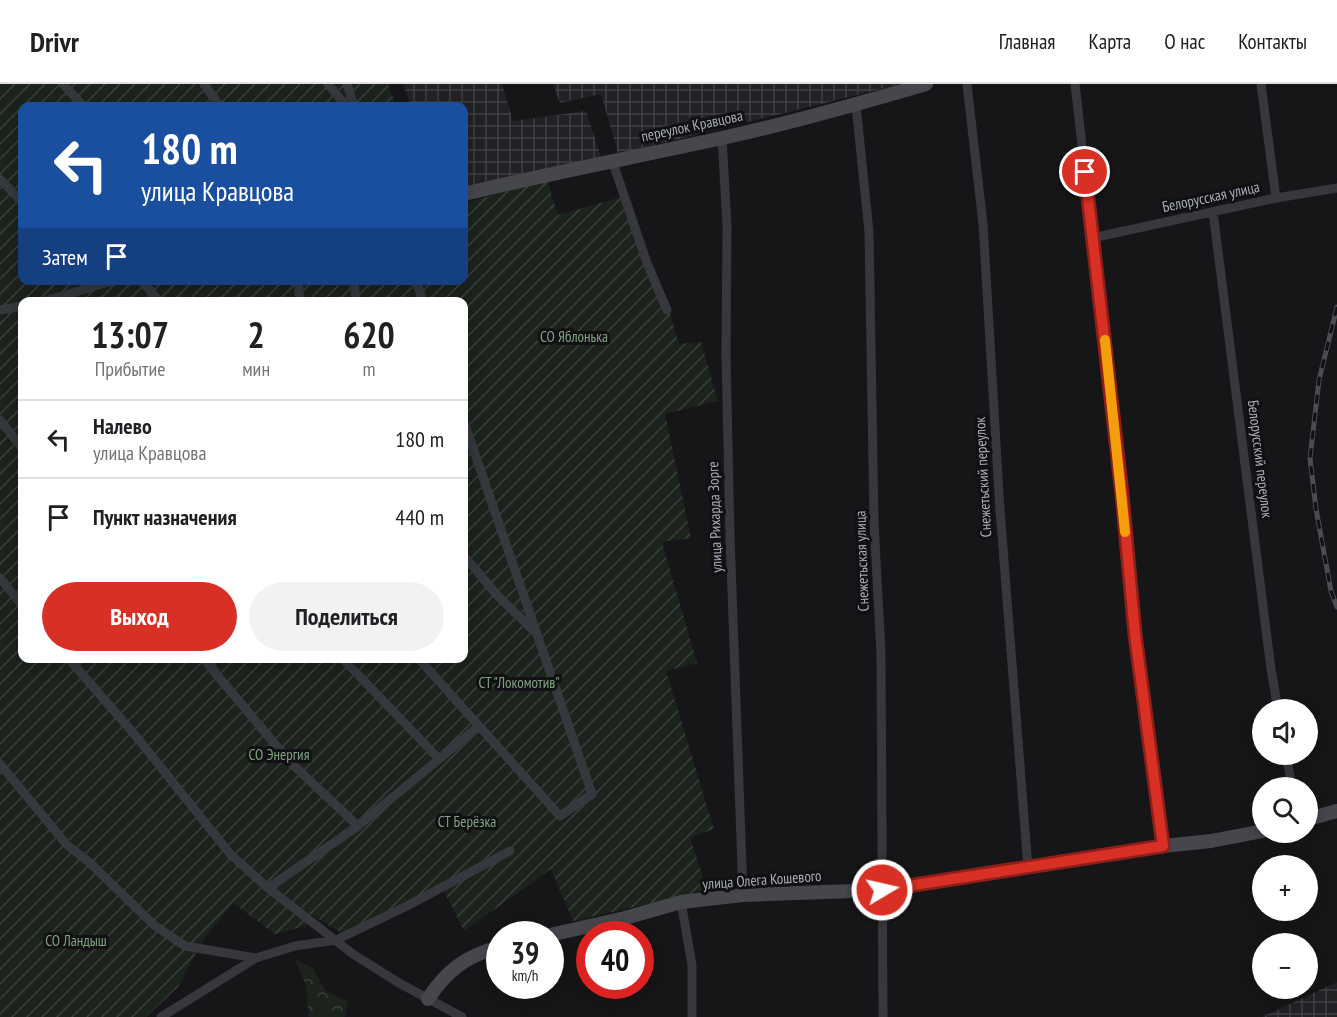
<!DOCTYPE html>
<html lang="ru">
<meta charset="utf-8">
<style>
:root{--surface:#fff;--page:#f2f2f2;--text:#202124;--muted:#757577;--line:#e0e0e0;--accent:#d93025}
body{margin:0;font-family:"PT Sans Narrow",sans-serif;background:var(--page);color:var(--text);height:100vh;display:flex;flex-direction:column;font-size:22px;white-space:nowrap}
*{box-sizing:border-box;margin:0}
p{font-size:20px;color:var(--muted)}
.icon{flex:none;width:33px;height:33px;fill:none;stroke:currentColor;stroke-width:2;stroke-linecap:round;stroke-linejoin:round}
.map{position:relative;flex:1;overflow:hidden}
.details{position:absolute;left:18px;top:213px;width:450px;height:366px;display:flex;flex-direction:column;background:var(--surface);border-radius:12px;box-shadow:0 3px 15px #0003}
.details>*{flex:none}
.guide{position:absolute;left:18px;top:18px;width:450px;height:183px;border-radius:12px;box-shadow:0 3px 15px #0003;background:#1a4fa0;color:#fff;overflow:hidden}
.controls{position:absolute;left:1252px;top:615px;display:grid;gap:12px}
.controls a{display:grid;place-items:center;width:66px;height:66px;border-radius:50%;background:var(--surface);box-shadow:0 3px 15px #0003;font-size:30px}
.speed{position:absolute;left:486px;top:837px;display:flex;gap:12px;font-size:30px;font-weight:700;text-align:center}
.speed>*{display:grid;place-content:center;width:78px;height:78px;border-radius:50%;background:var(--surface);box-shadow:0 3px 15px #0003;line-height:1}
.speed small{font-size:15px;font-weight:400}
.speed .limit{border:9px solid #d22;background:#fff;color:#111}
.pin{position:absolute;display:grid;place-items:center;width:51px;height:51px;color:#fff;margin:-26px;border:3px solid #fff;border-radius:50%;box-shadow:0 2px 6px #0007}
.me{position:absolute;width:66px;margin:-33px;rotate:81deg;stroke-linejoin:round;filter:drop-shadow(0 0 4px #0008)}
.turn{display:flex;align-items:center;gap:21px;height:126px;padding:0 24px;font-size:27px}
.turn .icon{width:78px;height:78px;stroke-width:2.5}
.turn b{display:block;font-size:42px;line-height:51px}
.then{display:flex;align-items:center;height:57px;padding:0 24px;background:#0003;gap:12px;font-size:22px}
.eta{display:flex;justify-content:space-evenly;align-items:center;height:102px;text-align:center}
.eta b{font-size:36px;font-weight:700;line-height:42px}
.action{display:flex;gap:12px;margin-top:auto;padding:12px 24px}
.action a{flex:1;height:69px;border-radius:36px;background:var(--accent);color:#fff;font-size:24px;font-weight:700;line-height:69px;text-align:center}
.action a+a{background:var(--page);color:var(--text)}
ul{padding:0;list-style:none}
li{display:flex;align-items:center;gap:18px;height:78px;padding:0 24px;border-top:2px solid var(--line)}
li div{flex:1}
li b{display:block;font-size:22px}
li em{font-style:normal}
header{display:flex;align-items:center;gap:36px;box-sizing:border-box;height:84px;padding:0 30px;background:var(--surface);border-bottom:2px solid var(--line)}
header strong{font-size:28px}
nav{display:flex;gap:33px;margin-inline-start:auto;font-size:21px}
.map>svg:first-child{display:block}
.industrial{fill:url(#industrial-grid)}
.forest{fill:url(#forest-crowns)}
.garden{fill:url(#garden-furrows);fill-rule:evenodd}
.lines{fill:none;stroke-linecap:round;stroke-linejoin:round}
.street{stroke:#37383d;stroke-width:9}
.secondary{stroke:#45474d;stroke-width:14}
.rail-casing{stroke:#4a4c52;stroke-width:5}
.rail{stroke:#111113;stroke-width:3;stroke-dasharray:9;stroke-linecap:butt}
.route-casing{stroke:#8d1f18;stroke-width:15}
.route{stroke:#d93025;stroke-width:10}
.slow{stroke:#f59e0b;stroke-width:10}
.labels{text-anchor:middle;stroke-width:6;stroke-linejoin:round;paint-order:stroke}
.street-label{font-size:15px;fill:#a8adb8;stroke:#111113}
.park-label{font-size:15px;fill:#7fa381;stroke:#111113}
</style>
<header>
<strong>Drivr</strong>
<nav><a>Главная</a><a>Карта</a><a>О нас</a><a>Контакты</a></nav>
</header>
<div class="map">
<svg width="1337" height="933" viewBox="0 0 1337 933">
<defs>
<pattern id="industrial-grid" width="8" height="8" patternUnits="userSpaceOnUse" patternTransform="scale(1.5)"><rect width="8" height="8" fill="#222225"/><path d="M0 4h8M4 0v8" fill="none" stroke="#3f3f43"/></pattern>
<pattern id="forest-crowns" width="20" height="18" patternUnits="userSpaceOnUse" patternTransform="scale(1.5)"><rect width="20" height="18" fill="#1c231d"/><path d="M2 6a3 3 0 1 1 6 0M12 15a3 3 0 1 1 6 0" fill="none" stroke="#3a403c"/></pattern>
<pattern id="garden-furrows" width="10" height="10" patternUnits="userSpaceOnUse" patternTransform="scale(1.5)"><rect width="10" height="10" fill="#1c231d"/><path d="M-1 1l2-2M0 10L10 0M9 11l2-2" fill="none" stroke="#3a403c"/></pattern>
</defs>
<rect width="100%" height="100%" fill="#161618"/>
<!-- industrial -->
<path class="industrial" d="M403,0H502L513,37L586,27L602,76L464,107V22H411Z
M553,0H902L618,70L601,10L560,19Z
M1337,898V933H1262Z"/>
<!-- forest -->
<path class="forest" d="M295,876L312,883L325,906L348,918L345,933H309L306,902Z"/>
<!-- garden -->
<path class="garden" d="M0,0H388L396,22H22V196H464V119L547,96L558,131L625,112L669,226L679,260L701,258L718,317L665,330L691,454L662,458L697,579L666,587L714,745L690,754L707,806L573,837L551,785L464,847L444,807L342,849L312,831L306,842L275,850L233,819L203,856L178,903L146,933H0ZM22,218H464V574H22Z"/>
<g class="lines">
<!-- street -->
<path class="street" d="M63,0L83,22
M204,0L220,22
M328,0L346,22
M347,0L354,22
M967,0L983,140L1000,426L1028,784
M1075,0L1122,410L1135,550L1163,762
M1261,0L1276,114
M856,21L869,148L874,438L881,569L883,933
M722,54L727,142L726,271L730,452L743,811
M612,76L647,179L667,226
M0,95L22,118
M1213,128L1271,585L1278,626
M1092,154L1276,114L1337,104
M141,196L160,218
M298,196L300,218
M354,196L356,218
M416,196L423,218
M42,218L115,196
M0,226L22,222
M0,336L22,364
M464,472L498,512L533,546
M0,494L22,521
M68,574L135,651L231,771L268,804L353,870L399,899L462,933
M203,574L289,677L358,742
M342,574L439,675
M418,574L560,732L592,710L464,338
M1286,670L1292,704
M0,680L67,761L89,778L154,841L185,862L256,874
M268,804L358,742L479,642
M681,818L692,881V933
M161,933L256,874L295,862L336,856L407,822L510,767"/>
<!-- secondary -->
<path class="secondary" d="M464,110C550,89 636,73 722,54C791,39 858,20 926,0
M1308,735L1337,727
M550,851L625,834L681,818L743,811L882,806L1163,762L1211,757L1263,747
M428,915C446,887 467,871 500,863"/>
<!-- rail casing -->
<g class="rail-casing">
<path id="rail" d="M1337,223L1319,296L1310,374L1316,425L1331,507L1337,523"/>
</g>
<!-- rail -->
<use href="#rail" class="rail"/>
</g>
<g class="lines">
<!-- route casing -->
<g class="route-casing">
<path id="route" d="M882,806L1163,762L1135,550L1122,410L1085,88"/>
</g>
<!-- route -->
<use href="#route" class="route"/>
<!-- slow -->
<path class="slow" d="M1105,256L1125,448"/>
</g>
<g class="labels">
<!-- street labels -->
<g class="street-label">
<text transform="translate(692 42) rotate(-12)" y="5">переулок Кравцова</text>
<text transform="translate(1211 113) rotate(-12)" y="5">Белорусская улица</text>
<text transform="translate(1260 375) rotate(83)" y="5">Белорусский переулок</text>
<text transform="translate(983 393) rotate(-93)" y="5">Снежетьский переулок</text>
<text transform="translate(715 433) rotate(-92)" y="5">улица Рихарда Зорге</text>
<text transform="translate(862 477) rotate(-92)" y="5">Снежетьская улица</text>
<text transform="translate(762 796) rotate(-4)" y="5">улица Олега Кошевого</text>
</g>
<!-- park labels -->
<g class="park-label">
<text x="574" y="258">СО Яблонька</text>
<text x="519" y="604">СТ "Локомотив"</text>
<text x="279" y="676">СО Энергия</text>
<text x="467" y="743">СТ Берёзка</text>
<text x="76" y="862">СО Ландыш</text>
</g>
</g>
</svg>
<div class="controls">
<a><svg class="icon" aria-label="sound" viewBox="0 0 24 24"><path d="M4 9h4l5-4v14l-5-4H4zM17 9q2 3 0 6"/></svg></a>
<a><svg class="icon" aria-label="search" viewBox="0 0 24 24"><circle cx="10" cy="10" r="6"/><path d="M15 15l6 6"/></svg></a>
<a>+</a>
<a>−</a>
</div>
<div class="speed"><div>39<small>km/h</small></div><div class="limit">40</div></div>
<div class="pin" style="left:1085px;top:88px;background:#d93025"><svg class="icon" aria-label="arrive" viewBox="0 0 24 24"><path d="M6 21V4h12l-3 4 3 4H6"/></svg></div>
<svg class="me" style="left:882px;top:806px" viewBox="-20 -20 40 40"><circle r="17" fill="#d93025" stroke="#fff" stroke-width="3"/><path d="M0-11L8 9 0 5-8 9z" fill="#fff"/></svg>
<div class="guide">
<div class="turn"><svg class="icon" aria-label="left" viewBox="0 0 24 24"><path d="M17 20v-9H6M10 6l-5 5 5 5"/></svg><div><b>180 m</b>улица Кравцова</div></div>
<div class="then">Затем<svg class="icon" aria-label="arrive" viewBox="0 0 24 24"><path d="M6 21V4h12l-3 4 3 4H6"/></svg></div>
</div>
<section class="details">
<div class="eta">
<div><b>13:07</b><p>Прибытие</p></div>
<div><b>2</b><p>мин</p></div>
<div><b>620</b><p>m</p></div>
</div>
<ul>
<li><svg class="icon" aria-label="left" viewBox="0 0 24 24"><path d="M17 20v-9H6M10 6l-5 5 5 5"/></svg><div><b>Налево</b><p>улица Кравцова</p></div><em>180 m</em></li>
<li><svg class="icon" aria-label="arrive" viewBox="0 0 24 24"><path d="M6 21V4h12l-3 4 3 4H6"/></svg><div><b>Пункт назначения</b></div><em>440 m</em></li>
</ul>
<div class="action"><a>Выход</a><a>Поделиться</a></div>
</section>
</div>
